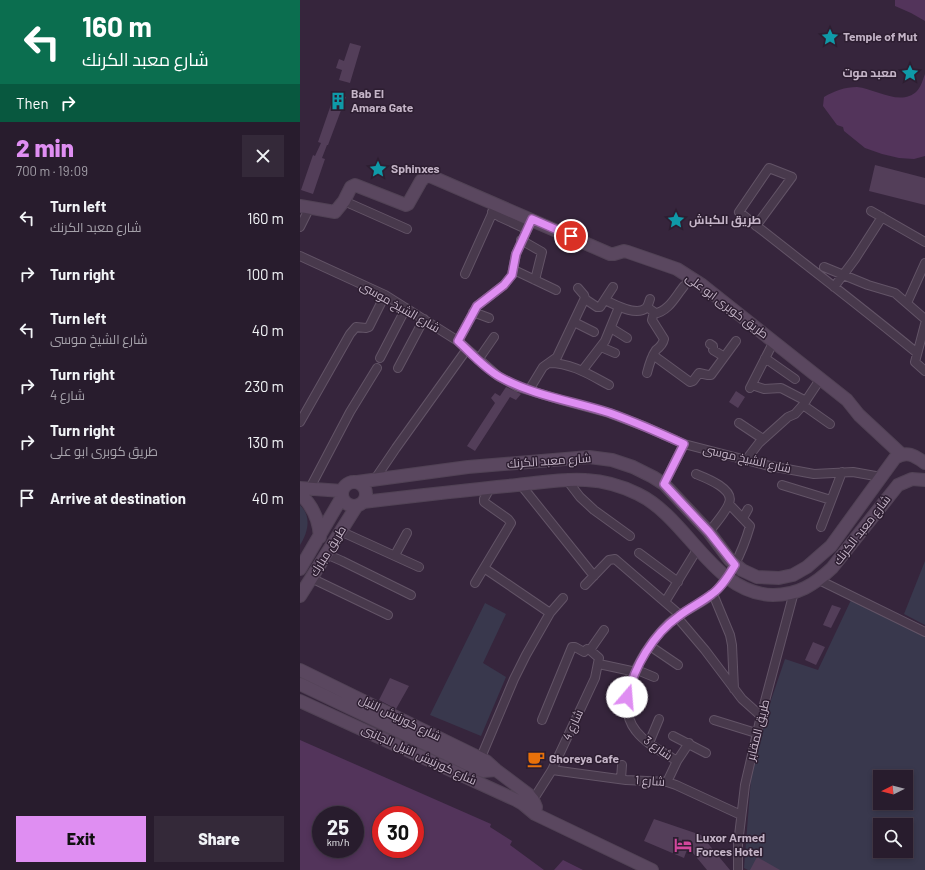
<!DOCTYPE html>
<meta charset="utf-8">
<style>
:root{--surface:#281c2d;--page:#342939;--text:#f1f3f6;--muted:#a5a1aa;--line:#443a49;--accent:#df8ef2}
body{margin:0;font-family:Barlow,Cairo,sans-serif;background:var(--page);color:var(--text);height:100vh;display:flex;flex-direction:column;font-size:15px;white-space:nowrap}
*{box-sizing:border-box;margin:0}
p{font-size:13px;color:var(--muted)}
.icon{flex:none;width:22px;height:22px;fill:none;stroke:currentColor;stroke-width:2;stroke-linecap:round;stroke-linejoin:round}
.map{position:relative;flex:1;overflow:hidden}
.drawer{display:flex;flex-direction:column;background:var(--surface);width:300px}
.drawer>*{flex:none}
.top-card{background:#0b6e4f;color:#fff;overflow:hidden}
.needle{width:26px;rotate:264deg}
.tools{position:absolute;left:573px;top:770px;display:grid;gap:8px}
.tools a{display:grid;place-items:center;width:40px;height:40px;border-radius:0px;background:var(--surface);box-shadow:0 2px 6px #0003,0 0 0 1px var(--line);font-size:20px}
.speed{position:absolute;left:12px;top:806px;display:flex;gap:8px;font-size:20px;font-weight:700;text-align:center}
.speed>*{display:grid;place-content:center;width:52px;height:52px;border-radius:50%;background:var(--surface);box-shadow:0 2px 6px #0003,0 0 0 1px var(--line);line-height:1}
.speed small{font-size:10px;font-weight:400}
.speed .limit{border:6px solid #d22;background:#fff;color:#111}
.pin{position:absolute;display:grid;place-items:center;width:34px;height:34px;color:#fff;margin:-17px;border:2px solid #fff;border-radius:50%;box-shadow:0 1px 4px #0007}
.me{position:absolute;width:44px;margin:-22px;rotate:18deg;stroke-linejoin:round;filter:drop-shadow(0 0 3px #0008)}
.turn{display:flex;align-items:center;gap:14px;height:84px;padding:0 16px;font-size:18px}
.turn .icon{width:52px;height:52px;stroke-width:2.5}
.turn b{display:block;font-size:28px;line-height:34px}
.then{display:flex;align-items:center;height:38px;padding:0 16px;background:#0003;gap:8px;font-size:15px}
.round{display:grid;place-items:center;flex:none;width:42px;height:42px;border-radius:0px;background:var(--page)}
.head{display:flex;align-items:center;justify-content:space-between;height:68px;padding:0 16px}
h1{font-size:24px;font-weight:800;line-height:30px;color:var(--accent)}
.cta{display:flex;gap:8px;margin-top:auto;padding:8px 16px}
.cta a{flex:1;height:46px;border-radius:0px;background:var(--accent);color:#111;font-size:16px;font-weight:800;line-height:46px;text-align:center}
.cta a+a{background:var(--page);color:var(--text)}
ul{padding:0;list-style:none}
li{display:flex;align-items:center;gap:12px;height:56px;padding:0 16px}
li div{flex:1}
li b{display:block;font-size:15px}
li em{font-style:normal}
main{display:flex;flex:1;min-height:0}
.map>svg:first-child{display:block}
.green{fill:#39384d;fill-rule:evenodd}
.water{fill:#53345b;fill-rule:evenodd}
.building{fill:#533e59}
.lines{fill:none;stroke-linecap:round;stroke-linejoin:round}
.street-casing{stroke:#635467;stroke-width:10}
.secondary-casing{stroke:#514255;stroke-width:14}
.street{stroke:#48394c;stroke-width:8}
.secondary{stroke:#5a475f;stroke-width:12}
.route-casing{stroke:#915c9d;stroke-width:10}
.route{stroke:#df8ef2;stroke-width:7}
.labels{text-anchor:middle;stroke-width:3;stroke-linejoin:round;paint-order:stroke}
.poi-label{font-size:12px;font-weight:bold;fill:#c4b4c7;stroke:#2d1e31;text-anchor:start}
.street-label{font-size:12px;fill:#c4b4c7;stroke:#2d1e31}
</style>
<main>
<section class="drawer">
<div class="top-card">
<div class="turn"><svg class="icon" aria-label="left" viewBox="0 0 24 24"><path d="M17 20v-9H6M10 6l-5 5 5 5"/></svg><div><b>160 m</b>شارع معبد الكرنك</div></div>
<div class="then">Then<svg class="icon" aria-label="right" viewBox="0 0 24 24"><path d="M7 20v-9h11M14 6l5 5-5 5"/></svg></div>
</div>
<div class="head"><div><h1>2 min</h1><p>700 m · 19:09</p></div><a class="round"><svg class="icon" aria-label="close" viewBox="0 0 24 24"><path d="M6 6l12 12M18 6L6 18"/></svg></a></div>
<ul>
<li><svg class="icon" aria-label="left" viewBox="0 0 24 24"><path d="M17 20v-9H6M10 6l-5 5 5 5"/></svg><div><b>Turn left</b><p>شارع معبد الكرنك</p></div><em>160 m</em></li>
<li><svg class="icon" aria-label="right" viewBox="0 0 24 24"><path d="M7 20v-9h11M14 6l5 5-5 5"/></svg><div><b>Turn right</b></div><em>100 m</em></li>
<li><svg class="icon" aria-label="left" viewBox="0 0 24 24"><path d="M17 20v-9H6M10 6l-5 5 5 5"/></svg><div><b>Turn left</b><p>شارع الشيخ موسى</p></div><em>40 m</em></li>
<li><svg class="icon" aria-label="right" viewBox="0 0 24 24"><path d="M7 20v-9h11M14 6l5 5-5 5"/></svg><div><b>Turn right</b><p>شارع 4</p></div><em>230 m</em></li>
<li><svg class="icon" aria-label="right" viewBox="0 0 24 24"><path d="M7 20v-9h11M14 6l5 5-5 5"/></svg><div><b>Turn right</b><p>طريق كوبرى ابو على</p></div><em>130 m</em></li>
<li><svg class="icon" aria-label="arrive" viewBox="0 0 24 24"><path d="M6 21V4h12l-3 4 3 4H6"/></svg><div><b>Arrive at destination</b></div><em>40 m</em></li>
</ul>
<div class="cta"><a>Exit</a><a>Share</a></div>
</section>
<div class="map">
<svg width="625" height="870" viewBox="0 0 625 870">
<rect width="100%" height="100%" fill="#36253c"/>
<!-- green -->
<path class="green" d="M0,505C12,516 8,533 0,545Z
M625,561V625L604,614Z
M551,600L625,634V870H448L444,868L453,753L485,659L518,670ZM580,777H606V803H580ZM580,825H606V851H580Z
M185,603L206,614L183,663L206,677L181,736L130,715Z"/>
<!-- water -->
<path class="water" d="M595,0H625V21L611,13L595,6Z
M625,74V156L614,159L599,158L582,154L565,148L544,131L543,127L537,125L523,106L524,97C534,91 545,87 557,87C576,89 601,107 617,91C621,87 623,79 625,74Z
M0,740L191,824L190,827L212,841L210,845L244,870H0ZM21,815H55V849H21ZM81,815H115V849H81Z
M263,860L283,870H254Z"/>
<!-- building -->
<path class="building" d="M50,43L61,46L50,83L39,80L42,70L36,68L39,59L44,61Z
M35,93L46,97L28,145H27L22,158L25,159L13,194L1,190L13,155L15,156L21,143L18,142Z
M575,165L625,178V205L569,191Z
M206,387L221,394L216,400L210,397L175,451L167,446L195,403L191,398L195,393L200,396Z
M436,391L445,397L438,408L429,402Z
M532,605L541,608L531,628L523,625Z
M513,642L525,647L516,665L505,660Z
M90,678L109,686L96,709L79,700Z
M234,752L244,757L239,767L228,761Z
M354,819L401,835L430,870H407L388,847L384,858L344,841Z
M457,857L480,870H450Z"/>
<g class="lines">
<!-- street casing -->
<g class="street-casing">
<path id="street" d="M44,201L107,229
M571,211L625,242
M192,212L200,217L226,229
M456,226L492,177L469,168L439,212C498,259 559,305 617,353
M0,227L10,207
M221,240L242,252L235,280
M0,256L85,295L158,341L198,376L218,387L261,400L309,413L346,427L384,444L465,465L514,474L553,472L581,477
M524,267L568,285L595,293L625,319
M214,270L256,290
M165,274L196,205
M534,287L555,259L582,217
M285,299L297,307H300L313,287
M305,300C314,304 336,317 346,308C348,306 349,302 350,299
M607,303L625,263
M347,307L354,312L352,320L364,339C363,344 360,347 356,350C351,357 349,365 347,373
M173,312L189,318
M354,314C369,311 375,297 384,286
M274,322L294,332
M625,324L615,362L625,371
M311,328L327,338
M158,341L177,306L204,285L212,275L216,254L232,219
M410,344L413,346V350L423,356
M301,347L315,353
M353,355L390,382L393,381L399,373L408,375H411L436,341
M80,358L106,308
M465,358L495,379
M178,360L194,337
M249,363C272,363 290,375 309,385
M98,368L124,319
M282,371L305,341L319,307
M452,385L464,389L481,388L506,401
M450,388L474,341
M229,390L243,367L257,357L285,298L284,295L278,288
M503,405L530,424
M0,422L50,334L56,327L66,328L69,327L85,295
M439,423L463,439
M446,460L459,443L488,417L495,414L503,405L521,378
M396,474C406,478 435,489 429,503C426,512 415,524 409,532
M75,479L96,448L167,349
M267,480L280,497L294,510L330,536
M364,484L384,444
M221,485L294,576
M482,485L531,500
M10,488L50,412L77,368
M443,518L448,509
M521,527L542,472
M40,531L119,567
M339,553L378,582
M26,554L42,561L111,595
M95,555L107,533
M184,568L250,613L263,598
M11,578L88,615
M519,580L625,632
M175,583L211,523L208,519L184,502V499L190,488
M285,585L309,560L315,559L380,615
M413,594L430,635L432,645L434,689
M365,602L398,548
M377,617L405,650L442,699L461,716
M350,646L378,665
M290,650L304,630
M299,664L336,672
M337,670L354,677
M242,720L272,647H275L284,652L287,649L290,650
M414,720L456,733
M373,736L406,753
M349,743L359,719
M377,761C363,752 346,744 336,731C311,700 345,646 369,623C382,611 402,604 414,593C432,575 443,550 450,526L429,504
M179,762L214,679L226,655L250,613
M252,770L326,780L367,782L376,785L441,815
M321,779L322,765
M367,782L377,761L389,743
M233,800L252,770L295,678L299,658L290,650
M438,870V844L445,785L461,716L494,592"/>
</g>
<!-- secondary casing -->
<g class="secondary-casing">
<path id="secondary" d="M0,206L35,212L44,201L51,187L55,185L106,205L108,204L121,181L125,177L130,176L310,254H314L324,251L328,252L377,269L402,285L547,400L559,415L601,454
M42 494a12 12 0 1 1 24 0a12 12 0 1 1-24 0Z
M57,482L168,467L289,457L312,460L333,467L353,477L364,484L409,532L430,560L442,570L457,577L479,578L493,575L507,567L531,546L595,458C607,450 615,456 625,463
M0,488L42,491
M0,494C13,506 19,519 20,537
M63,502C114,496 165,490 217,485C239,483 263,478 286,480C304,481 322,486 338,494C388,518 413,594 473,595C498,595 514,585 532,568L598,485L612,479L625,480
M0,569L42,497
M0,596L56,507
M0,670L186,761L196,770L228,794L233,800L236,807L235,814
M0,684L176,768L183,771L196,770
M0,701L216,800L223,804L235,814L352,870"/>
</g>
<!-- street -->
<use href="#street" class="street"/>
<!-- secondary -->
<use href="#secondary" class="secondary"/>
</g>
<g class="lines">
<!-- route casing -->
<g class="route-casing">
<path id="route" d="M271,236L232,219L216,254L212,275L204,285L177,306L158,341C171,353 184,368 200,377C234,396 273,401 310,413C335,422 360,433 384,444L364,484L409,532L435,565C429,575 422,587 412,594C402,602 389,608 379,616C352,635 335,666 327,697"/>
</g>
<!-- route -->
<use href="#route" class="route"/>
</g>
<!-- icons -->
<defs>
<g id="sight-bare" transform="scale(1.38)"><path d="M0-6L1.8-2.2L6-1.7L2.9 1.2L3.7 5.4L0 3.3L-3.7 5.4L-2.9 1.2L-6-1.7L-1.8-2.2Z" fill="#0f9aa8" stroke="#2d1e31" stroke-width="2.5" paint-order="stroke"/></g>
<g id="building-bare" transform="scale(1.38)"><path d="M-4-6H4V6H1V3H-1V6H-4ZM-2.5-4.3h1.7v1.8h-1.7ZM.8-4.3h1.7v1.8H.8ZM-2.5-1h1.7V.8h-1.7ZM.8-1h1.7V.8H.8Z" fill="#0f9aa8" stroke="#2d1e31" stroke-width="2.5" paint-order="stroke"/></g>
<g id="cafe-bare" transform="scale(1.38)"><path d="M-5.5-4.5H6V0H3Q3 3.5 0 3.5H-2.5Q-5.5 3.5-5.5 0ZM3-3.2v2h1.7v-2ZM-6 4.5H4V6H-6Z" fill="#e8710a" stroke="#2d1e31" stroke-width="2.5" paint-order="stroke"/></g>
<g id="hotel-bare" transform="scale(1.38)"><path d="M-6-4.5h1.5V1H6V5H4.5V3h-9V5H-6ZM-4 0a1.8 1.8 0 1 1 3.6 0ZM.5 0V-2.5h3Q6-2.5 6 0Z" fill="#d1479c" stroke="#2d1e31" stroke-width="2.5" paint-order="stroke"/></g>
</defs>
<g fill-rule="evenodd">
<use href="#sight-bare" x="530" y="37"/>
<use href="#sight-bare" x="610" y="73"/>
<use href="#building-bare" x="38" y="101"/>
<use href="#sight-bare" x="78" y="169"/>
<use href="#sight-bare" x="376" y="220"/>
<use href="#cafe-bare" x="236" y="759"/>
<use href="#hotel-bare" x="383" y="845"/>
</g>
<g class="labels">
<!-- poi labels -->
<g class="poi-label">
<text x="543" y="41">Temple of Mut</text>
<text x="597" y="77" text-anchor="end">معبد موت</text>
<text x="51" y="98">Bab El<tspan x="51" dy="14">Amara Gate</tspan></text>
<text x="91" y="173">Sphinxes</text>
<text x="389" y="224">طريق الكباش</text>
<text x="249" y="763">Ghoreya Cafe</text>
<text x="396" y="842">Luxor Armed<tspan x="396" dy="14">Forces Hotel</tspan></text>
</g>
<!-- street labels -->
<g class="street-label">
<text transform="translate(427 306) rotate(37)" y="4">طريق كوبرى ابو على</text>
<text transform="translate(100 307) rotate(30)" y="4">شارع الشيخ موسى</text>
<text transform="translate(447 459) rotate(13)" y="4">شارع الشيخ موسى</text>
<text transform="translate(249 461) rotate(-4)" y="4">شارع معبد الكرنك</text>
<text transform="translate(562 530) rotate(-52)" y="4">شارع معبد الكرنك</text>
<text transform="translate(28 551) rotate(-58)" y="4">طريق مبارك</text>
<text transform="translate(100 718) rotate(26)" y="4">شارع كورنيش النيل</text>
<text transform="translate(273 725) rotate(-65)" y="4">شارع 4</text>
<text transform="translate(458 730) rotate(-76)" y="4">طريق المقابر</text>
<text transform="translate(358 748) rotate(35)" y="4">شارع 3</text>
<text transform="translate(119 755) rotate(25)" y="4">شارع كورنيش النيل الجانبى</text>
<text transform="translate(350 781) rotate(4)" y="4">شارع 1</text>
</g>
</g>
</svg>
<div class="tools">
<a><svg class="needle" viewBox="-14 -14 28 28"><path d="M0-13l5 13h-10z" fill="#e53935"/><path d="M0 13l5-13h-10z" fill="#a5a1aa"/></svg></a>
<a><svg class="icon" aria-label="search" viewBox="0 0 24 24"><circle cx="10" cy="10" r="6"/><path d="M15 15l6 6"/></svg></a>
</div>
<div class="speed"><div>25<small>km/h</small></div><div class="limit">30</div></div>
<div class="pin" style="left:271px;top:236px;background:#d93025"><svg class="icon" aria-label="arrive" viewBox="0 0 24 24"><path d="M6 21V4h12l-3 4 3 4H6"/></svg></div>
<svg class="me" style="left:327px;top:697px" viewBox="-20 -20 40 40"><circle r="19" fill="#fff"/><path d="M0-13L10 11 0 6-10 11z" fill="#df8ef2"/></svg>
</div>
</main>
